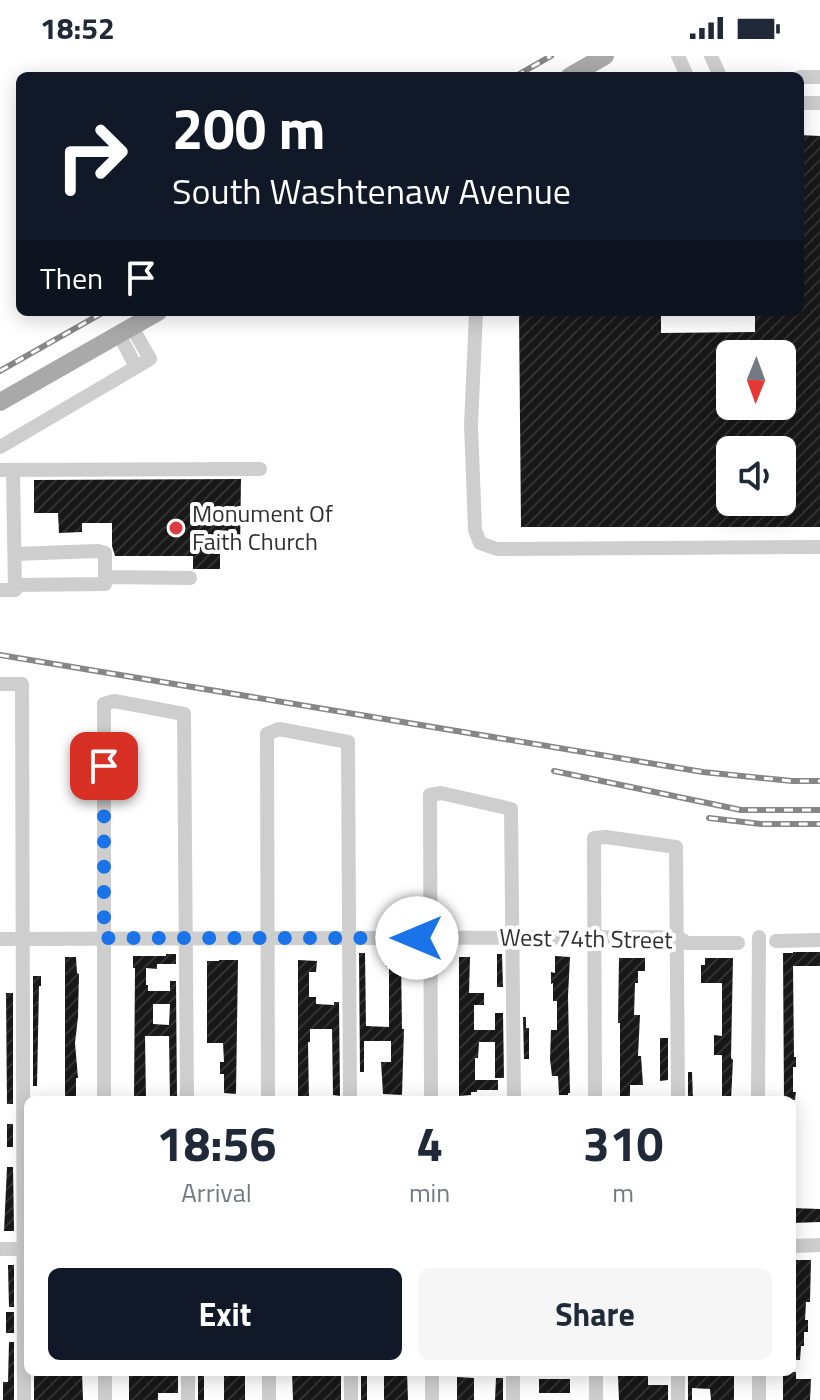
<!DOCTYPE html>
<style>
:root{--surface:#fff;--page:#f6f6f7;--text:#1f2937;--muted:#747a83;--accent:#111827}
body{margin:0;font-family:"Titillium Web",sans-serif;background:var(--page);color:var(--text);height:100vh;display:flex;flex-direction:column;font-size:30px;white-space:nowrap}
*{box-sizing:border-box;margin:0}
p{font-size:26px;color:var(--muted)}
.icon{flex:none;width:44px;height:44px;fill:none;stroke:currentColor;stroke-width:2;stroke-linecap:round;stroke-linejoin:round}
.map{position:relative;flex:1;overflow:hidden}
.side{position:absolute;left:24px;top:1040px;width:772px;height:280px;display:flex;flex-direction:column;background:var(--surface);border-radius:12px;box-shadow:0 4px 20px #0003}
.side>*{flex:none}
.hud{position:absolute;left:16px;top:16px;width:788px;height:244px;border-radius:12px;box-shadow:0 4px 20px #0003;background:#111827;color:#fff;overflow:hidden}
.needle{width:52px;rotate:181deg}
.tools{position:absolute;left:716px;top:284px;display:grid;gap:16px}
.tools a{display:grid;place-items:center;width:80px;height:80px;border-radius:12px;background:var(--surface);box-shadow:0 4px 20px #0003;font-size:40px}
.pin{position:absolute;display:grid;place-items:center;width:68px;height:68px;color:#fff;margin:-34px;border-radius:16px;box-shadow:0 4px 12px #0006}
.me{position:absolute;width:88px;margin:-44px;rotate:270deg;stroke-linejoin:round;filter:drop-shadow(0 0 6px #0008)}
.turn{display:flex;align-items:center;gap:28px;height:168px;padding:0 24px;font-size:36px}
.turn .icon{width:104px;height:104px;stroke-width:2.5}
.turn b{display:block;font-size:56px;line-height:68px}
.then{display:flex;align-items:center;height:76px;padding:0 24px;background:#0003;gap:16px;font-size:30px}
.eta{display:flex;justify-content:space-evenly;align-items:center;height:136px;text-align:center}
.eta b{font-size:48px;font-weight:700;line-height:56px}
.cta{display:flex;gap:16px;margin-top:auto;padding:16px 24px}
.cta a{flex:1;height:92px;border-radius:12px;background:var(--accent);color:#fff;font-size:32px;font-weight:700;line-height:92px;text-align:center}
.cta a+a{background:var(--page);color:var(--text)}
.status{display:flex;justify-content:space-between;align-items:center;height:56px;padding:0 40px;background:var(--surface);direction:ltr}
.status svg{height:22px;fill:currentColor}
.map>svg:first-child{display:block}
.building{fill:url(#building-hatch);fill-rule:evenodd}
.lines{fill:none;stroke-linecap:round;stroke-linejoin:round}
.minor{stroke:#cecece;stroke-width:14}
.major{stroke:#a9a9a9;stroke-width:18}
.rail-casing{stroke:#868686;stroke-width:6}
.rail{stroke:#fff;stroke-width:3;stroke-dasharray:9;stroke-linecap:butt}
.route{stroke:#1a73e8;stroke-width:14;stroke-dasharray:0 25.2}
.poi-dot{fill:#de3c44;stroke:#fff;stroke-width:3}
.labels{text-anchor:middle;stroke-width:8;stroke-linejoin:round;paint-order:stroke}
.poi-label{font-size:24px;fill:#313131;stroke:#fff;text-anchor:start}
.street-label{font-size:24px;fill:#313131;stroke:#fff}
</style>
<div class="status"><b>18:52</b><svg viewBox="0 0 49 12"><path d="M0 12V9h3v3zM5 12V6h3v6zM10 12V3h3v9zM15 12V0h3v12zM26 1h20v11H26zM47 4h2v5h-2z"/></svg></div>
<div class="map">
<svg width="820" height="1344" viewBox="0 0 820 1344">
<defs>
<pattern id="building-hatch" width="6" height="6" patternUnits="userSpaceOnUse" patternTransform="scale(2)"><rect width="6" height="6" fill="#181818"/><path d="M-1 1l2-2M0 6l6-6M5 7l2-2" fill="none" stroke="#313131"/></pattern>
</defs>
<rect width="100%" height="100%" fill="#fff"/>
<!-- building -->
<path class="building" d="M800,79L820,80V471H521L519,256H661V277L755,276V256H800ZM730,298H782V350H730ZM730,394H782V446H730Z
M241,423L240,496H220V513H193V500H115L112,490V467H82V476L59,477L58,457H34V424Z
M793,896H820V910H793L794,1001H796V1011H793V1036H796L795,1044H784L783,897H793Z
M359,897H365L366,970L389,971V911H386V901H401L402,973H404L402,1039L383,1038L381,1006H391V985H364V1016H360Z
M166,898H176V908H157V913L146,912V929H148V935H170V925H176L177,1044H170L169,980H145L146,1044H134L135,912H133V900H166ZM153,948H170L169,969L153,968Z
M497,898H502L503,931H497Z
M555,900L570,901L568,940L570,1037H568V1039H559L558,1020H552L550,1003L551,974H557V945H553V927L551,928V916L555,917Z
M65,901H76L77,917L79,918L78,961L75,987L78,1022H76V1044H65Z
M459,901H470L469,937H484V949H474V974H495V957H503L504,1022H495V986H479L478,1002H475V1024H498V1034H477V1036H471V1039L459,1040Z
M619,902H645V915H638V927H635L634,959H640L638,1000H641L643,1029H630V1044H620V967H618Z
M705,902H733L731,1002L733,1004L731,1044H722V999H714V979L722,980V927H701V909H705Z
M219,904H238L236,1038L224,1037V1018H220V1006H224L223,987H207V905H219Z
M298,904L317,905L316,916H309V941H316V948L334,949V946H339L340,1040L333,1039L332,973H310V986H308L309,1044H298Z
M33,920H41V930H39L37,1030H33Z
M6,937H13V1048H7Z
M523,961H526V972H529V1003H524Z
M660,982H668V1024L660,1025Z
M688,1016H692L693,1044H688Z
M7,1068H13V1091H7Z
M7,1111H13L14,1175H4Z
M792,1152L820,1153V1166L792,1167Z
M792,1204H811L810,1246H806L805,1264H808V1276H804V1290H801L800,1304H792Z
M8,1209H14V1251H9Z
M6,1256H14V1277H6Z
M9,1286H14V1344H3V1326H8Z
M34,1316H82L83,1344H34Z
M129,1316H178V1337H158V1344H129Z
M198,1316H204V1344H198Z
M224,1316H245V1344H224Z
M292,1316H341V1344H293Z
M361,1316H367V1344H361Z
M384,1316H407L408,1344H384Z
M620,1316H648V1329H668V1344H619L618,1320Z
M688,1316H734V1344H711L710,1333L692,1332V1344H688Z
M783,1316H796V1323H811L810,1344H783Z
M457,1321L474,1322V1344H457Z
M496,1322H503V1344H495Z
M539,1323H570V1337H539Z"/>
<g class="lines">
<!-- minor -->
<path class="minor" d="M678,0L687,20
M711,0L720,20
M800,21H820
M800,47H820
M476,256L471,369L475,474L480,487L497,493L820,491
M119,278L136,311
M0,391L150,303L132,271
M0,414L260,413
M15,498L98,495L105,497V528L15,529
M105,521L190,522
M0,534H15L13,414
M0,628H22L24,1344
M0,883L678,881L687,887H738
M776,885L820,884
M104,1044V648L114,645L184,658L187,1044
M268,1044L267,678L279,673L348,686L350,1044
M431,1044L430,739L441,737L511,753L514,1044
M595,1044L594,782L606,781L676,791L678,1044
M758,1044L759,881
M792,1190L820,1189
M0,1193H28
M105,1316V1344
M188,1316V1344
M269,1316V1344
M351,1316V1344
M432,1316V1344
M513,1316V1344
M596,1316V1344
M678,1316V1344
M759,1316V1344"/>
<!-- major -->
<path class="major" d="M570,20L605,0
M0,346L158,256"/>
<!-- rail casing -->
<g class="rail-casing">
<path id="rail" d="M516,20L551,0
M0,315L104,256
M0,599L703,716L792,725H820
M554,715L741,754H820
M709,762L761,768H820"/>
</g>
<!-- rail -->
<use href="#rail" class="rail"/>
</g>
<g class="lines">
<!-- route -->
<path class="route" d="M104,710V882H417"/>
</g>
<!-- markers -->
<circle class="poi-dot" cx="176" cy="472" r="8"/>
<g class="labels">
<!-- poi labels -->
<g class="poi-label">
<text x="192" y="466">Monument Of<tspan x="192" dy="28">Faith Church</tspan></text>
</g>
<!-- street labels -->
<g class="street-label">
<text transform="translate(586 883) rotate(1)" y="8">West 74th Street</text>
</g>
</g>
</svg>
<div class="tools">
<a><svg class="needle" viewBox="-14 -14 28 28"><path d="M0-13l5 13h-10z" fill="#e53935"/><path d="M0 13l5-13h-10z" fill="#747a83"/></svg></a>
<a><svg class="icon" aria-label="sound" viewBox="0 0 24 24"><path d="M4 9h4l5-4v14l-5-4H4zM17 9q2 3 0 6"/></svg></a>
</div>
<div class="pin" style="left:104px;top:710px;background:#d93025"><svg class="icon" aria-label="arrive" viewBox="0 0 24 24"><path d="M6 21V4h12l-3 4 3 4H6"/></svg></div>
<svg class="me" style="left:417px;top:882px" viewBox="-20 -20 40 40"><circle r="19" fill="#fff"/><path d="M0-13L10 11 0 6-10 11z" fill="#1a73e8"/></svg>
<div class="hud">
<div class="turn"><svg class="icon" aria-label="right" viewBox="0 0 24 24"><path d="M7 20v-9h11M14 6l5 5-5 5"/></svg><div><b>200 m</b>South Washtenaw Avenue</div></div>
<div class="then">Then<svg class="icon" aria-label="arrive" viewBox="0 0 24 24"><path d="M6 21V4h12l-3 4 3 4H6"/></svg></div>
</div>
<section class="side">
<div class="eta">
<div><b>18:56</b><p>Arrival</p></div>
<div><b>4</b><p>min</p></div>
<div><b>310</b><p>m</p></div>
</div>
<div class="cta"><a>Exit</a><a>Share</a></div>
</section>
</div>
